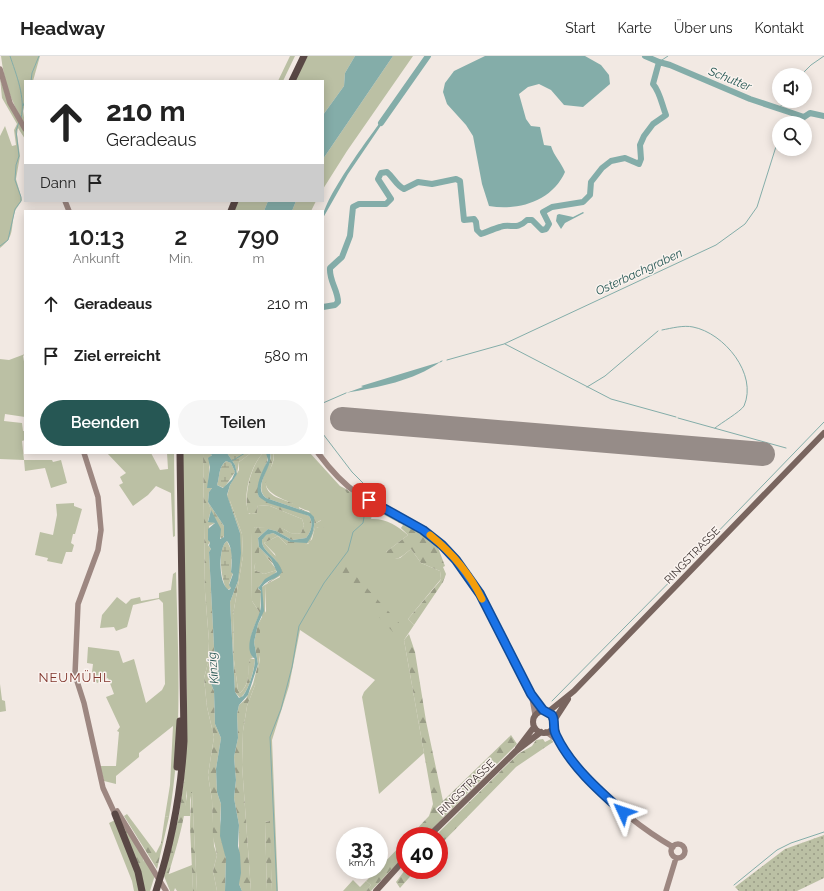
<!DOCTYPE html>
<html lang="de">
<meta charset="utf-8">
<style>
:root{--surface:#fff;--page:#f6f6f6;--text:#222;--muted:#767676;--line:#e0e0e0;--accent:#265754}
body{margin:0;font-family:Raleway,sans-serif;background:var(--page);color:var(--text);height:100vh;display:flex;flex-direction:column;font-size:15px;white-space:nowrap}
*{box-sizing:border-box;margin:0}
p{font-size:13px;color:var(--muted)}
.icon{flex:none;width:22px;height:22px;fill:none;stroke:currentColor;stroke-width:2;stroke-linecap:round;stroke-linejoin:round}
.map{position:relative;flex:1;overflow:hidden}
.sheet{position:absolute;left:24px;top:154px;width:300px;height:244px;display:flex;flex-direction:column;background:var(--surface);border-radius:0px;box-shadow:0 2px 10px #0003}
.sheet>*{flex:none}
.guide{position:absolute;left:24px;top:24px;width:300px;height:122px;border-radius:0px;box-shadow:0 2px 10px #0003;background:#fff;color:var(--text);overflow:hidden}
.controls{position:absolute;left:772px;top:12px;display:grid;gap:8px}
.controls a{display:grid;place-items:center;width:40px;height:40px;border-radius:50%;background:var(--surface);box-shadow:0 2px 10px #0003;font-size:20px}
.speed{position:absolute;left:336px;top:771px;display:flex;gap:8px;font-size:20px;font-weight:700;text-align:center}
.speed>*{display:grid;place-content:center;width:52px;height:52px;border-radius:50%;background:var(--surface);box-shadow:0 2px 10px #0003;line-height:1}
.speed small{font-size:10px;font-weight:400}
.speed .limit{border:6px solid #d22;background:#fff;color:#111}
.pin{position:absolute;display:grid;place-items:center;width:34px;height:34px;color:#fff;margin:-17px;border-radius:8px;box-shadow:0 2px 6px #0006}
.me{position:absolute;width:44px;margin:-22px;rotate:312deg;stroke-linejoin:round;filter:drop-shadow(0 0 3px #0008)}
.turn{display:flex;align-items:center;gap:14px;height:84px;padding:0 16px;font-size:18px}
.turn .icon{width:52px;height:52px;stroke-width:2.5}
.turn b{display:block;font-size:28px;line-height:34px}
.then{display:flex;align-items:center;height:38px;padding:0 16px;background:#0003;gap:8px;font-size:15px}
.eta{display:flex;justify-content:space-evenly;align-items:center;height:68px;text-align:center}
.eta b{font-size:24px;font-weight:600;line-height:28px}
.action{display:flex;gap:8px;margin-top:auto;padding:8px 16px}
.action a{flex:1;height:46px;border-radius:24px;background:var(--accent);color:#fff;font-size:16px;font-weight:600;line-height:46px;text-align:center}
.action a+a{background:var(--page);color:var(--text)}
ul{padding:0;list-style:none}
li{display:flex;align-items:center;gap:12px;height:52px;padding:0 16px}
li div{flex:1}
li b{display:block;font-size:15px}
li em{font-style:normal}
header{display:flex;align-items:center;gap:24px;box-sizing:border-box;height:56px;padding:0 20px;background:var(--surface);border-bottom:1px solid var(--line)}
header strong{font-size:19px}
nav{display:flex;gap:22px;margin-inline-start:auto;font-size:14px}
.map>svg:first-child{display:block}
.green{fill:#bbc0a4}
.forest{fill:url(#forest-firs)}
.wetland{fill:url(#wetland-marsh)}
.garden{fill:url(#garden-dots)}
.water{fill:#84ada9;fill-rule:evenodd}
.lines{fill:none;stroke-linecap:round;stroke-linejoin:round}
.stream{stroke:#84ada9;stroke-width:1}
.river{stroke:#84ada9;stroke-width:6}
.runway{stroke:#968c88;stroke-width:24}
.secondary{stroke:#9d8781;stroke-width:5.5}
.primary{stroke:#79655f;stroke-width:6}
.highway{stroke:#594845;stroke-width:7}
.route-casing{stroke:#114b97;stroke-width:10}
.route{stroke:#1a73e8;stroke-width:7}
.slow{stroke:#f59e0b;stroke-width:7}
.labels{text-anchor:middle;stroke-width:3;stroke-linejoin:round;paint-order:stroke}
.street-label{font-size:11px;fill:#392f2d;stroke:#faf3ef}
.water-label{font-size:12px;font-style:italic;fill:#265754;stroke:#faf3ef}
.quarter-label{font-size:13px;letter-spacing:1px;fill:#81362d;stroke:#faf3ef}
</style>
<header>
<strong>Headway</strong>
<nav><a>Start</a><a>Karte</a><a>Über uns</a><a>Kontakt</a></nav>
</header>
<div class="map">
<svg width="824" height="835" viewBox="0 0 824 835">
<defs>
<pattern id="forest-firs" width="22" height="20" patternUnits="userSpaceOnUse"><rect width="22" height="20" fill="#bbc0a4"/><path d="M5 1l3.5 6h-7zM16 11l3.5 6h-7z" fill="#999c86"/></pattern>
<pattern id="wetland-marsh" width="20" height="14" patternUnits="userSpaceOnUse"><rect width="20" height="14" fill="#bbc0a4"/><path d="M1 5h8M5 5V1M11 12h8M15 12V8" fill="none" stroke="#999c86"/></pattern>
<pattern id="garden-dots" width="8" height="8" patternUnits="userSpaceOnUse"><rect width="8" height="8" fill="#bbc0a4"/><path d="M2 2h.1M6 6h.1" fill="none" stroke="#999c86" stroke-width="1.8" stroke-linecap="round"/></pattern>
</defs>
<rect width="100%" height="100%" fill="#f2e9e3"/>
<!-- green -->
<path class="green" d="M1,0H40L33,25H25V48L23,55L25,68C11,47 4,25 1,0Z
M290,0H295L283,25H278Z
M307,0H355L345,17L344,30L323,59V25H295Z
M393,0H413L347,95L323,133V103Z
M0,22L7,44L25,76V83L18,72L17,78L20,100L16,123L22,144C20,148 17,151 15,155C10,171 16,180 0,192V80L5,70L12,90L16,89L14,74L17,68L2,42Z
M237,145H268L264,155H233Z
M296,145H316L311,155H292Z
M25,298L23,300L25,311V361L5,358L4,365L22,367L23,375H25V384L22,385L24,404H52L53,406L61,404L67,427L51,432L45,412L25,415L24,404L0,403V303L9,304Z
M107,397H151L160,414L168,413L167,397H174L175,480L173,481L171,437L156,430L148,439L133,450L119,429L123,427L120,421L126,417Z
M182,397H203L205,536L209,585L208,607L204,622L207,651L214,681L208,719L212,744L214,790L217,799L213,815L217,835H197L192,736L190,744V760H183L187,740L184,723L187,639Z
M251,397H263C250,411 242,441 249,458L257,457L258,449L270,450L302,463L304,469L301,477C289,480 289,474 280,472C272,471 263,472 255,471L251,478L252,545L260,557C254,571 246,586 253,602L250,603C247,616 251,627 240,637L238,634L234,604L233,559L243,500L242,478L230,445V429L239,414V406Z
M273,397H310L340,430L346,433L345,434L373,455L371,463C385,462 398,470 408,479L386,496L394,503L400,502L411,493L421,507L440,515L441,523L408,563L414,569L404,584L424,697L379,738L362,641L364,636L375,624L300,574L289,630L272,684L278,835H272L269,765L265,766L267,835H251L242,709L243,675L247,650L255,629L260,603V566L266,555L265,529L280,521L275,498L264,487L278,480L287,489L308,488L312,483L315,471L318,472L321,464L316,467L309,455C301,453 296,449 289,446C279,441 262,436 266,421C269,413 276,406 273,397Z
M74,447V450L82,453L75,478H73L71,487L74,489L72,496H66L62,508L47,505L48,502L35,499L40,476L53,479L57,459L56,448Z
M258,493L261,494L277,514L264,518L254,514Z
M176,516C178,598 183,680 169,761L165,760L170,729L173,670L139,697V701L116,720V728L104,725L100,710H116L119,676L117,675L120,671L106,641L114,638L108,622L97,627L92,616L93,608L87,607L88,591L119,595L123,607L134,603L146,647L162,634L165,628L163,547L159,543L133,549L127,571L116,575L114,571L100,572L102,559L117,541L126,548L131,543L140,541L141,545L159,542V537L171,534L173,518Z
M0,628L2,644L5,645L6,655L0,656Z
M119,762L144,806L143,800L155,819L150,835H134L132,825L109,767Z
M192,809L193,835H177L175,832L174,835H170L164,820Z
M353,824L360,831L366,825L371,829L366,835H343Z"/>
<!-- forest -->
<path class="forest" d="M203,397L212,398L210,401L208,432H212L209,436L208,446L211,454L208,465L215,467L209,470L210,486L208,489L211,493L209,496L215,609L210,625L214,635L215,668L221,682L216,713L217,736L221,748L220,764L226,803L225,835H217L213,815L217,799L213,781L212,744L208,719L214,681L207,651L204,622L208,607L209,585L205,536Z
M263,397L267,398C271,408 254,424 259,441L309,460C314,467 311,476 306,482L292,484L276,475L268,473L258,482L259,491L271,503L276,511L259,493V506L255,508L254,514L264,518L277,514C274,522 263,522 258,533L261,535L260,557L252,545L251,475L255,471C262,472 270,470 277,471C288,472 287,480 301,477L304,469L302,463L270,450L258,449L257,457L251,458L248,457C244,439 250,411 263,397Z
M270,397H273C277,412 253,429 276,441C283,444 290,446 297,449C302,452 296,451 301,453C307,456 311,456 315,460L316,467L322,464L325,471L315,472L310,486L305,489H287L278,480L264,487L280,505L283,518L265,529V564L260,566V599L257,624L247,650L243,675L242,709L251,835H242L239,828V769L234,742L236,724L234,701L238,682L237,658L239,649L246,643L253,628L258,608L254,586L258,568L262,561V531L282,516C280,502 261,496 262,484L265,479L273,477L290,486L305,485C313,478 315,473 314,461L304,455L266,442C254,433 268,413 271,401Z
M230,429V445L242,478L243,500L233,559L234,604L238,634L240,637C252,626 246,616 250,603H255C255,612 248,638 240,642L235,636L230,546L238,525L240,477L227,440Z
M346,433L378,454L408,469L437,489L445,510L443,511L446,518L443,526L414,569L408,563L440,525L441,523L440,515L421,507L411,493C403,499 397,507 387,501L386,496L408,479L401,472L403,469L349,440L345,434Z
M343,506L401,569L393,576L336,516Z
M409,578L415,596L426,665L443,745L511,679L517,688L425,780H410L429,760L433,748L404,584Z
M543,683L545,686L551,683L553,686L516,711L439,790V780H435L518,698L532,690L536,684Z
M184,723C193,744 174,797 168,821L164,820L179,759Z
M191,736H192L197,835H193L190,771Z
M127,758L156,797L161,787L165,760L169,761L157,813L124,760Z
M270,765L272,835H267L265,766Z
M127,774C132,783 149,802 142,811L138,809L124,776Z
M405,785V799L371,835H366L371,829L366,825L377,814H379V812Z
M405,814H416L400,832L396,826Z"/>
<!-- wetland -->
<path class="wetland" d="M227,397H251L239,406L237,418L235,409Z
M226,405L231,407L235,416L224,432L217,429C220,421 218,411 226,405Z
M208,446L224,470L225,478L222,483L220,481Z
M227,485L232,496L231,516L233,517L229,528L231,532L227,534C221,525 217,491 227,485Z"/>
<!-- garden -->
<path class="garden" d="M824,779V822L797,835H739L735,831L785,793Z"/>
<!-- water -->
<path class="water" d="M355,0H393L323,103V59L344,30L345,17Z
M485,0H585L601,9L609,19L610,28L583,51L564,49L551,34L539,28L528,31L519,38L526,63L531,70L540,71L544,89L551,90C554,100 561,106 565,116C552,145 519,155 489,150L482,128L473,80L466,69L447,48L443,36L445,27L454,15Z
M384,61L386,62L348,118L323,162C323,143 371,79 384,61Z
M268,145H296L292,155H264Z
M583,156L584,157L565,167L561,173L556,165L557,159L559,158L573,161Z
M440,306C413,325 379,331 346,337L363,331L361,330Z
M209,397H227L235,409L237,418L230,429L227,439L240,477L241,497L238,525L230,546L235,636L239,642L243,640C249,632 255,613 255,603C241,593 257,566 260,555C262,549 260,542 261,535L258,532L265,523L277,516L271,503L259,491L258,482L268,473L276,475L292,484L306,482C311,476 314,467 309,460L268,447L259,441C254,430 263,414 268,404L266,397H270C274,412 251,430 266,442L310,457L314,461C315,470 313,480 307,487L290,486L273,477L266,479L262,484C261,496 280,502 282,516C277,524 267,523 262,531L264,555L258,568L254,586L258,608L248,639L239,649L237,658L238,682L234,701L236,724L234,742L239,769L238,790L240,798L241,817L239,828L242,835H225L226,803L220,780L221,748L217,736L216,713L221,682L215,668L214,635L210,625L215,609L209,496L211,493L209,490L210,486L208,484V473L215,467L208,466L211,454L221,473L220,483L224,481V470L208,446L209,436L212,432H207L210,411L208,402L212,399ZM226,405L231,407L235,416L232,423L223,432L217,429C220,421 218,411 226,405ZM227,485C233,492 232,507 231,516L233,518L229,529L231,532L229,534C218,529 218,490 227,485Z"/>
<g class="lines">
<!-- stream -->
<path class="stream" d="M10,0C16,18 26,42 21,62
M659,6L668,0
M801,19L811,9L824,0
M31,25L32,17L39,0
M23,50L25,45
M779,53L784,45
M0,190L8,184L15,153L21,145V141L15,124L16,109L19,100L16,75L19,66
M662,274C672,272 684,269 693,271C724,277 758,318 744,350C740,356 721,367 715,372
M505,288L611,343L676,361
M447,304L504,288L716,189L745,168L757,151L779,81
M440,306L442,305
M587,331L605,320L658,275
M323,347L346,337
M678,362L786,392
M323,378L352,416L365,429L374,433V437
M232,405L245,397
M708,486L824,366
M552,645L703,492
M734,829L777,794L791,787L824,776
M277,835L270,681L281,653L292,611L299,570L324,527L348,495L353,476L363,467L366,448"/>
<!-- river -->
<path class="river" d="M645,0L659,6
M381,67L428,0
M323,251L335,249L338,246C338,234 329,225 330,212L342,201L350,180L353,151L359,148H386L391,143L378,123L381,117L387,116C394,122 396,129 404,133L418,126L432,128L456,123L460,125L464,164L474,163L476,166L477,174L481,178C487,176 493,173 500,171C511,167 516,175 527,164H532L542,174L546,173L549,168L543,156L552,151L583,146L590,139L591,126L602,112L611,105L625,102L639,108L641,103L640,89L644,80L653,68L666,59C662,49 660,36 653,28L659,6L670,9L750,43L804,61L810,57L824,60"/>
<!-- runway -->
<path class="runway" d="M342,363L763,398"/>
<!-- secondary -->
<path class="secondary" d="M0,13L10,47L25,73
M65,145L69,155
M318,397C329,412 342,427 358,438C385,457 419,466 443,490C490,535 504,603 543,654
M75,618L78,548L98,494L101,474L98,441L84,397
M76,622L73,621L74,618L77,619L76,622L84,647L103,732L115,758H117
M532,642L535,658
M553,671L557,682
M546,676C564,687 575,708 589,724C614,750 642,773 673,791
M117,755L166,835
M671 795a7 7 0 1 1 14 0a7 7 0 1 1-14 0Z
M666,835L676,802"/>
<!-- primary -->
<path class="primary" d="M533 666a11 11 0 1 1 22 0a11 11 0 1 1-22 0Z
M548,656L574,635L824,377
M555,663L568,643
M518,692L534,671
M429,780L516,695L541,676
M376,835L405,803"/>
<!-- highway -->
<path class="highway" d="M292,25L304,0
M231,155L235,145
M177,711L180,665
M115,758L138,816L142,835
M156,835C172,786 181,736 184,685L180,397"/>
</g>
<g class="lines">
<!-- route casing -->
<g class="route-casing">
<path id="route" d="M369,444L423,474L442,489L456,504L480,538L531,638L543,654L552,659C556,666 552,672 556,679C570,709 598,734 623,756"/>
</g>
<!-- route -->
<use href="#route" class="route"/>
<!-- slow -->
<path class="slow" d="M430,479C451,496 470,518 482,543"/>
</g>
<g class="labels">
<!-- street labels -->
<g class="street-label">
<text transform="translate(692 499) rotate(-46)" y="4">RINGSTRASSE</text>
<text transform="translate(466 731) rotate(-44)" y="4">RINGSTRASSE</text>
</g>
<!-- water labels -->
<g class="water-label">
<text transform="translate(730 23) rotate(22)" y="4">Schutter</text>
<text transform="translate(639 216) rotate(-25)" y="4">Osterbachgraben</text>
<text transform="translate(213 612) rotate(-95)" y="4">Kinzig</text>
</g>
<!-- quarter labels -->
<g class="quarter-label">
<text x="75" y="626">NEUMÜHL</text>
</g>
</g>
</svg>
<div class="controls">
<a><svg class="icon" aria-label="sound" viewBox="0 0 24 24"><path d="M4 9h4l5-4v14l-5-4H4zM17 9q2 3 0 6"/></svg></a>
<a><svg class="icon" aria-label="search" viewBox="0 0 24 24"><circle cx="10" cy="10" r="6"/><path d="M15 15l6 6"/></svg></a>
</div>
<div class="speed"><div>33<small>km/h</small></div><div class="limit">40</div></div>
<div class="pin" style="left:369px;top:444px;background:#d93025"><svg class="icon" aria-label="arrive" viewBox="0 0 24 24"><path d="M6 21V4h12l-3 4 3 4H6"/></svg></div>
<svg class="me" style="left:623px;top:756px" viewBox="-20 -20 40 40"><path d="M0-17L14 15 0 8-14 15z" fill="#1a73e8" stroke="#fff" stroke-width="4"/></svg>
<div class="guide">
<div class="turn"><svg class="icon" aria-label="ahead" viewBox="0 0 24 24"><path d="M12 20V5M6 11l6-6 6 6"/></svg><div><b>210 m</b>Geradeaus</div></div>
<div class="then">Dann<svg class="icon" aria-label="arrive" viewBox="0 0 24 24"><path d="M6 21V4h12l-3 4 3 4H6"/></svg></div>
</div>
<section class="sheet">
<div class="eta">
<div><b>10:13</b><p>Ankunft</p></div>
<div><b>2</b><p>Min.</p></div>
<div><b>790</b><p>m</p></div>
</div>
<ul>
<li><svg class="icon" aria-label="ahead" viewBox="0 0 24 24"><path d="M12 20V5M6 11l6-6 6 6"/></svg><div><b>Geradeaus</b></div><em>210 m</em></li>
<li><svg class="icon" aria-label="arrive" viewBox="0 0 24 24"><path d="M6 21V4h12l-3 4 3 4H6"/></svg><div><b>Ziel erreicht</b></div><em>580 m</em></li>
</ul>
<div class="action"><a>Beenden</a><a>Teilen</a></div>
</section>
</div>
